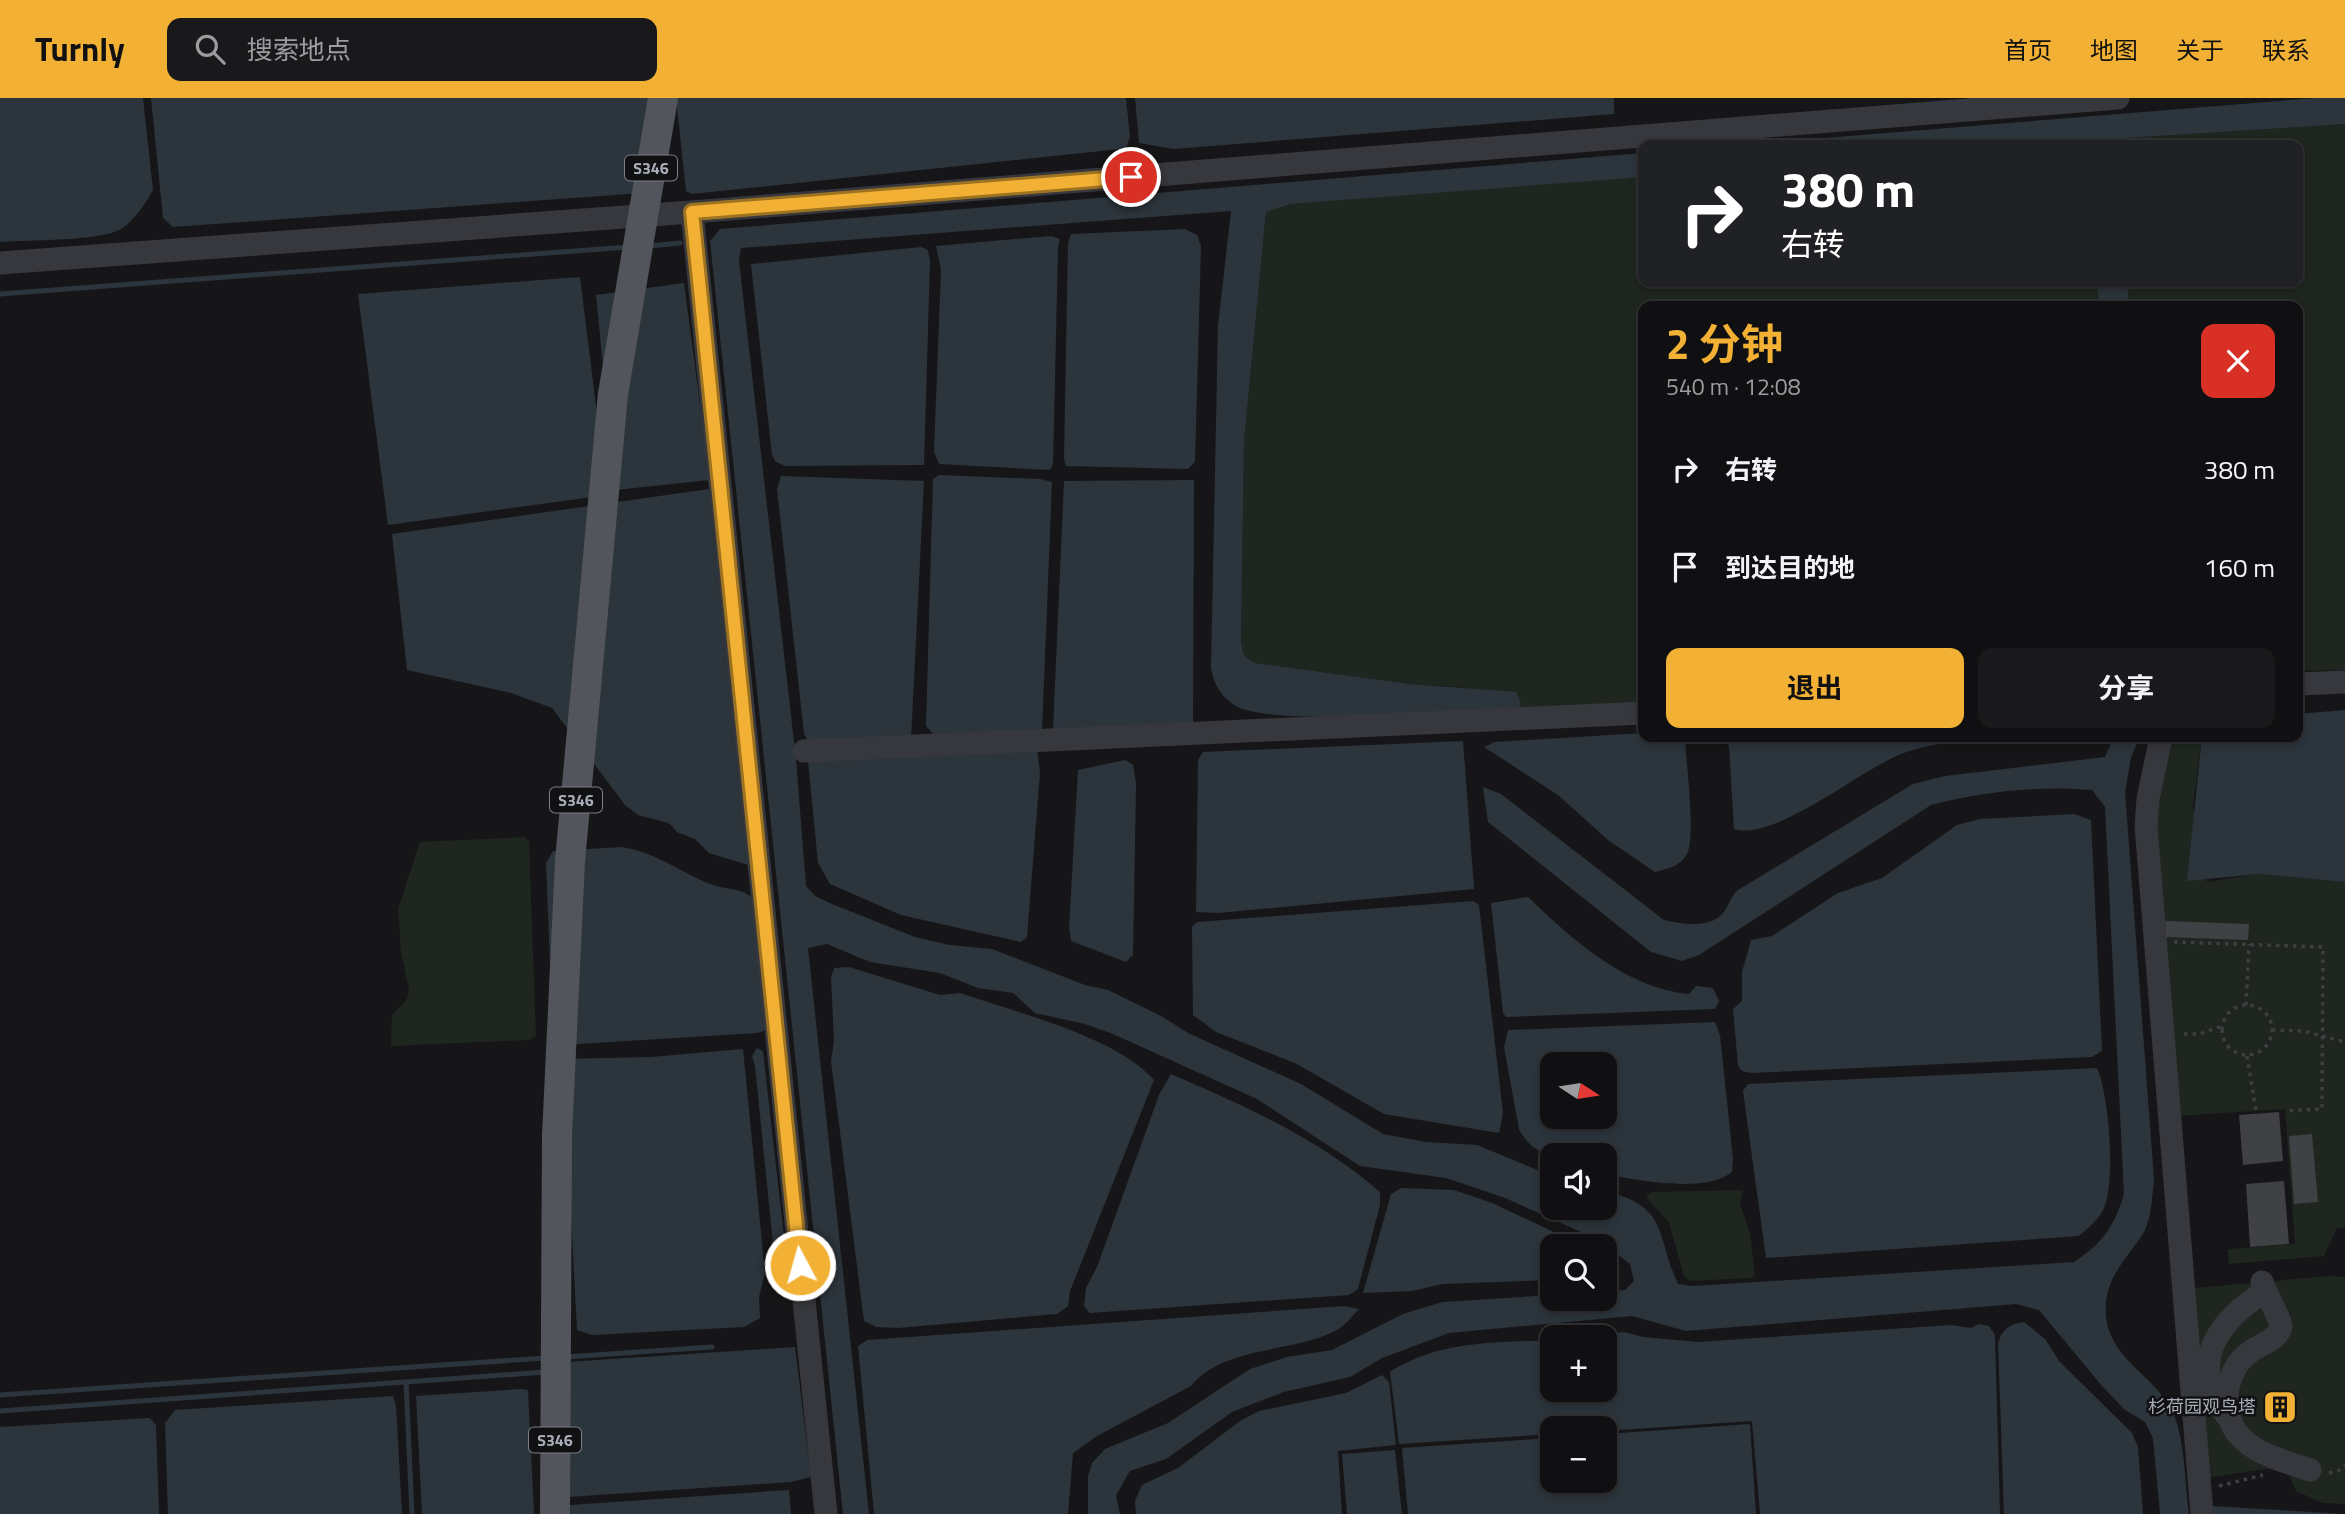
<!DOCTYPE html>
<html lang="zh">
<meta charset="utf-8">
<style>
:root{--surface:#101012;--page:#19191b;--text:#f1f3f6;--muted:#9c9d9f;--line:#303032;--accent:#f2b134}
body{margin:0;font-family:"Titillium Web","Noto Sans SC",sans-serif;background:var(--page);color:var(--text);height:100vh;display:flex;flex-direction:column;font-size:26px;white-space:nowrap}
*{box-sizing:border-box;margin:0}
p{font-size:23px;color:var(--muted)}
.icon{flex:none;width:38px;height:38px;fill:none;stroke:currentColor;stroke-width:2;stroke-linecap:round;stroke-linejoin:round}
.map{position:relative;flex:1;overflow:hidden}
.details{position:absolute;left:1638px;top:203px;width:665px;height:441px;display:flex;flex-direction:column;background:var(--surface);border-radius:14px;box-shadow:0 4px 10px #0003,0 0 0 2px var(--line)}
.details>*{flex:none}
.hud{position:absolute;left:1638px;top:42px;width:665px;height:147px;border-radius:14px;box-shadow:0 4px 10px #0003,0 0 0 2px var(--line);background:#202124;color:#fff;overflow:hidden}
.needle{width:46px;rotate:102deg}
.fabs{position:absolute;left:1540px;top:954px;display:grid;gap:14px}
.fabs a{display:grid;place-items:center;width:77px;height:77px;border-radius:14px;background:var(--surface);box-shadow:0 4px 10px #0003,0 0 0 2px var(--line);font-size:35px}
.pin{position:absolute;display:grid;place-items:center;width:60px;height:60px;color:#fff;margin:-30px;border:4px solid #fff;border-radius:50%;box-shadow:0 2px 7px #0007}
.me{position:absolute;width:77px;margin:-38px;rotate:354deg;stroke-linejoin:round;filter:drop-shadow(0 0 5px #0008)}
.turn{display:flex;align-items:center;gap:24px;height:147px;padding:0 28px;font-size:32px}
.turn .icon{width:91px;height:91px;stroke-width:2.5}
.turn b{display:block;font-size:49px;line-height:60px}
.round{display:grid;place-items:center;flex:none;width:74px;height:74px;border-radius:14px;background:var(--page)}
.overview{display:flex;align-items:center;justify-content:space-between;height:119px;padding:0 28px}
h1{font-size:42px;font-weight:700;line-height:52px;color:var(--accent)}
.primary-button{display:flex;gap:14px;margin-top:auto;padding:14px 28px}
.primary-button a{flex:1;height:80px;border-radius:14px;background:var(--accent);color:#111;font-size:28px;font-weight:700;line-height:80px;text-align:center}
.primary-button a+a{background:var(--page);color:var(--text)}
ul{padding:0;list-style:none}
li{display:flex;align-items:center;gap:21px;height:98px;padding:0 28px}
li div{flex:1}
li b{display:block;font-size:26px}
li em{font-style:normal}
header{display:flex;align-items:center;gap:42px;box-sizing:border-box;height:98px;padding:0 35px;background:var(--accent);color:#111}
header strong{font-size:33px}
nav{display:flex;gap:38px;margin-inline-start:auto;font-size:24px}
.search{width:490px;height:63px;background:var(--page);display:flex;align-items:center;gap:18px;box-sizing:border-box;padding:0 24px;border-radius:14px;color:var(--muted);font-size:26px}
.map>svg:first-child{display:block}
.green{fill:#1e261f}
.water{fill:#2c353c;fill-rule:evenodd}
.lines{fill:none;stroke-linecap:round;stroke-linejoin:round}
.stream{stroke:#2c353c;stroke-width:5}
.building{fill:#404145}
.path{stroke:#3d3f44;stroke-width:3.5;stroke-dasharray:3.5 5;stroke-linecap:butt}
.minor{stroke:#37383d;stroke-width:23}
.major{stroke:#53555c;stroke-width:30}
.route-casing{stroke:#9d7322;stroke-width:18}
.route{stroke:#f2b134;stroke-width:12}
.labels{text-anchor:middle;stroke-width:5;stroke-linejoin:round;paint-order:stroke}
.shield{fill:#111113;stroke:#7b7e86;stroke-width:2}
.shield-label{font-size:16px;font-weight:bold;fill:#a8adb8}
.poi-label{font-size:18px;fill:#a8adb8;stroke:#111113;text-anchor:end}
</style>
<header>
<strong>Turnly</strong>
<div class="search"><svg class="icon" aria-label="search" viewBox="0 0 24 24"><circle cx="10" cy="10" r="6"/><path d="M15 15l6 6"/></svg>搜索地点</div>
<nav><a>首页</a><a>地图</a><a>关于</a><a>联系</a></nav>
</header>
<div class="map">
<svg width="2345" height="1416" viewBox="0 0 2345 1416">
<rect width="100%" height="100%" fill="#161618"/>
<!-- green -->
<path class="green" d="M2345,26V572L2298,573V208H2129L2127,184H2298V47L2118,46L2125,40Z
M1643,77V184H2097L2099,208H1643V604L1518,611L1460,589L1410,586L1255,565L1244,558L1241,544L1244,343L1266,114L1290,106Z
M2170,639H2202L2193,708L2207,784L2258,776L2345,784V1130H2337L2324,1158L2229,1166L2228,1151L2295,1146L2285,1011L2177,1018L2156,708Z
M524,739L529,743L536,938L529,942L391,948L392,917L407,901L409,892L401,853L398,811L420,744Z
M1743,1092L1740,1105L1750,1136L1755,1176L1751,1180L1689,1183L1684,1178L1669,1125L1646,1099L1652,1094Z
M2330,1178L2345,1179V1406L2323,1405L2296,1393L2290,1379L2293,1367L2205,1380L2193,1190Z"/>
<!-- water -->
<path class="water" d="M0,0H143L153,92C147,104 133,124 121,131C102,143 26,142 0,144Z
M151,0H663L669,63L665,80L642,95L173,129L163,120Z
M676,0H1126L1130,39L1127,48L1120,51L692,96L686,93Z
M1135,0H1614V16L1173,51L1139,45Z
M2314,0H2345V26L2126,40L2118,47H2086L2078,42L2018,47H1739Z
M1643,55V79L1290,106L1266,114L1244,343L1241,544L1244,558L1255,565L1410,586L1516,594L1521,605L1518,611C1467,613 1272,629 1236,608C1221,599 1214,587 1211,570L1218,228L1231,113L741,150L739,163L796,661L806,788L815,798L832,806L915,839L949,847L992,851L1085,887L1108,892L1163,919L1188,935L1301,986L1383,1036L1426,1044L1477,1047L1552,1078V1110H1605V1093C1670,1109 1655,1136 1678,1186L1693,1188L2074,1164C2103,1145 2114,1129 2124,1096L2105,709L2092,692C2041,687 1981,694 1931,707L1699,857L1682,863L1651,854L1488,724L1483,689L1501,696L1664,822C1681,826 1710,831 1723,815C1730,807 1730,799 1738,792L1913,686L1945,678L2105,659L2114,639H2140L2131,659L2125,694L2154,1081C2152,1098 2152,1119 2144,1134C2130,1157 2109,1175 2106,1204C2101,1260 2155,1274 2173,1315C2185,1341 2185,1387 2189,1416H2160L2153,1340L2145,1324L2125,1312L2102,1288L2039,1212L2016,1206L1686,1233L1632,1218L1449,1235L1382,1260L1350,1279L1284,1294L1232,1314L1166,1361L1130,1373L1116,1397L1120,1416H1088V1378L1092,1365L1105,1351L1168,1325L1250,1271L1287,1259L1332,1252L1403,1216L1442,1204L1552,1197V1200H1605V1194L1625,1192L1634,1183L1630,1166L1597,1141L1505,1100L1446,1080L1360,1068L1257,1001L1113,936L1085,926L1035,915L1013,895L978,890L940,875L870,864L827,846L808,850L869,1416H843L710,143L720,131Z
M1185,131L1197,137L1201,148L1195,364L1188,371L1066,368L1064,361L1068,145L1071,136Z
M1051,138L1060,141L1058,150L1053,366L1050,372L939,366L934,354L941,172L936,148Z
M921,149L928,152L930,163L924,367L786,368L776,364L772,357L751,166Z
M580,179L607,397L388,427L358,196Z
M2097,184H2127L2129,208H2099Z
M684,185L710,382L615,392L596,197Z
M939,377L1040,381L1052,384L1042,633L934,637L926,628L933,381Z
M781,378L924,383L911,641L808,644L804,636L777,391Z
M1194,382L1193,626L1053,632L1064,383Z
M709,391L748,767L709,755L695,741L677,734L669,725L638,717L625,707L552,610L511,595L407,572L392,436Z
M2345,612V784L2258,776L2187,783L2202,639H2298V616Z
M1643,635V639L1685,640C1686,663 1696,739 1687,756C1681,768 1667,771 1655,774L1608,742L1558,697L1484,649L1495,644Z
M1724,639H2027C2007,646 1985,642 1964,643C1945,644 1919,649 1901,656C1860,672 1774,744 1734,731L1729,648Z
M1463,643L1474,791L1218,815L1196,814L1198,662L1203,654Z
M1037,651L1040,674L1027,839L1021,844L901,817L830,786L818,765L808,663Z
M1125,662L1133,667L1136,686L1133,857L1126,864L1071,843L1069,830L1078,672Z
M2074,716L2091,722L2102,953L2092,959L1751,975L1742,973L1738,968L1733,911L1742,903V874L1751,842L1772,838L1838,795L1882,780L1957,727L1980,721Z
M622,749C662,756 683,777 716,788C728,791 744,791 752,800L766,932L758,935L561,947L553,940L546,765L553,753Z
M1528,799C1572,841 1625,890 1689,896L1696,888L1713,890L1719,903L1715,911L1506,919L1503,915L1491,805Z
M1473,803L1479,807L1503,1015L1499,1035L1384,1016L1295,965L1216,934L1193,917L1192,829L1197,824Z
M849,869L940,897L960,895C1015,914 1117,939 1154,982L1070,1193L1068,1208L1057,1216L898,1230L876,1229L864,1223L831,963L834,943L831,879L834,870Z
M1715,924L1720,937L1733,1061L1732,1074C1705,1096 1637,1082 1605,1076V1057C1570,1057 1537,1067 1519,1031L1504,949L1508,932ZM1552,966H1605V1018H1552Z
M757,950L763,953L788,1174L783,1179L778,1177L775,1166L755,968L752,958Z
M743,951L765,1175L759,1199L760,1220L744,1229L592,1237L577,1232L563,961L651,959Z
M2097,970C2109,995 2117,1090 2102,1114C2097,1123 2087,1131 2079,1138L1766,1160L1743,993L1748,986Z
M1171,976C1243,1007 1320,1041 1380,1094V1107L1358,1191L1349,1197L1090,1215L1084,1208L1086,1190L1097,1169L1159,997Z
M1401,1090L1454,1092L1492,1105L1584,1148H1552V1182L1442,1186L1412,1193L1363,1195L1391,1096Z
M1344,1208L1359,1211C1352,1218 1344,1229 1335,1233C1292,1255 1223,1248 1191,1288L1097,1338L1073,1355L1068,1416H874L858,1248L867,1242Z
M2024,1224L2045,1241L2059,1263L2132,1335L2138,1349L2143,1416H2004L1998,1245C2002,1231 2010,1226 2024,1224Z
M1979,1226L1989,1228L1995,1237L2000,1416H1760L1752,1323L1605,1333V1330H1552V1336L1399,1346L1390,1274C1439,1242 1497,1245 1552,1242V1292H1605V1239H1588L1624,1234L1643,1239L1698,1244L1951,1227L1971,1230Z
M795,1249L811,1379L791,1384L554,1400L567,1264Z
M1382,1277L1389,1284L1396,1347L1338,1353L1342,1416H1136L1135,1403L1142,1387L1178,1370L1240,1323L1259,1313L1346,1295Z
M521,1291L528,1292L534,1416H422L416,1298Z
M393,1298L396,1308L402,1416H168L165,1325L175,1312Z
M150,1320L156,1327L159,1416H0V1329Z
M1750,1326L1756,1416H1408L1402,1350L1552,1340V1382H1605V1336Z
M1395,1352L1402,1416H1347L1342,1356Z
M789,1392L791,1416H556V1408Z
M2211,1408L2345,1416H2213Z"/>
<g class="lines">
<!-- stream -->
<path class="stream" d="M649,148L680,145
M0,196L628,149
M565,1259L712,1249
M406,1284L412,1416
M0,1297L545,1260
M0,1313L545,1274"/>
</g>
<!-- building -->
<path class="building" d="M2166,823L2249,826L2248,842L2165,839Z
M2279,1014L2283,1063L2243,1067L2239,1017Z
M2312,1036L2318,1104L2294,1106L2289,1038Z
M2284,1083L2289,1146L2250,1149L2246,1086Z
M2268 1309a12 12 0 1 1 24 0a12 12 0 1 1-24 0Z"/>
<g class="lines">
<!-- path -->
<path class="path" d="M2174,844L2323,849L2322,1011L2285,1013
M2222 932a25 25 0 1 1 50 0a25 25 0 1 1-50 0Z
M2246,907L2249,846
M2272,932L2303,933L2345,944
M2184,936H2200L2222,928
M2247,958L2256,1013
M2329,1375L2338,1373L2345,1367
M2219,1388L2263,1377"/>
<!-- minor -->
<path class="minor" d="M0,165L692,114
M2298,586L2345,584
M2161,639L2148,701L2146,728L2202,1416
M804,653L1643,615
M2262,1184C2265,1193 2282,1225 2281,1228C2278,1244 2255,1247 2245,1258C2233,1269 2227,1286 2227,1302C2226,1349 2272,1359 2310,1372
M2227,1318C2187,1265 2217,1224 2265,1193
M826,1416L692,114L2118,0"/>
<!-- major -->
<path class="major" d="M555,1416L557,1038L570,763L613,296L663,0"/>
</g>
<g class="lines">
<!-- route casing -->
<g class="route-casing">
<path id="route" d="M800,1167L692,114L1131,79"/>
</g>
<!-- route -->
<use href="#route" class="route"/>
</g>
<!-- icons -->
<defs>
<g id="building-square" transform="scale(1.75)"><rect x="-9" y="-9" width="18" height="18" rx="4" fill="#f2b134" stroke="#111113"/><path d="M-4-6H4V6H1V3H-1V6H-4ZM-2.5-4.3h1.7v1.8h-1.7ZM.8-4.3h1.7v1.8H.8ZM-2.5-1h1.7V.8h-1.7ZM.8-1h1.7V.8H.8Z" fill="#111"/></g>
</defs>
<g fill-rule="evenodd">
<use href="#building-square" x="2280" y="1309"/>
</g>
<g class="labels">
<!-- shield labels -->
<g class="shield">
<rect x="625" y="57.5" width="52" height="25" rx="5"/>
<rect x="550" y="689.5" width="52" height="25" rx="5"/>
<rect x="529" y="1329.5" width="52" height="25" rx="5"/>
</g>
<g class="shield-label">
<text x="651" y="76">S346</text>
<text x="576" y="708">S346</text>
<text x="555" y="1348">S346</text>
</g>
<!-- poi labels -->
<g class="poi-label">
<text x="2256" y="1315">杉荷园观鸟塔</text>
</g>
</g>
</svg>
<div class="fabs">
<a><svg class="needle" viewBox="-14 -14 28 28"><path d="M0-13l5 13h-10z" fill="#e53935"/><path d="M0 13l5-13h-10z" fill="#9c9d9f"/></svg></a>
<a><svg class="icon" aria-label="sound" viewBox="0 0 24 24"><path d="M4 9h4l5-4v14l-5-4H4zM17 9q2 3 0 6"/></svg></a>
<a><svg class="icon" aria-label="search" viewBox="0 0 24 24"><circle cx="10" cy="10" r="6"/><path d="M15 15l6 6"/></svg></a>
<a>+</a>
<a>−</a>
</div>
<div class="pin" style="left:1131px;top:79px;background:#d93025"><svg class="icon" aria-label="arrive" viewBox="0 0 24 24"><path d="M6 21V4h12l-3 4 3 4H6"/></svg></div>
<svg class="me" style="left:800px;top:1167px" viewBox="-20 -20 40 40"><circle r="17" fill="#f2b134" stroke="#fff" stroke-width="3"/><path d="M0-11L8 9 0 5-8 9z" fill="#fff"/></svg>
<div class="hud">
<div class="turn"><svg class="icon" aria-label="right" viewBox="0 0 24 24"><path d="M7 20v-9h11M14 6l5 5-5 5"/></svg><div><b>380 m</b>右转</div></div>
</div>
<section class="details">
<div class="overview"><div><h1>2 分钟</h1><p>540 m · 12:08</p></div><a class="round" style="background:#d93025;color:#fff"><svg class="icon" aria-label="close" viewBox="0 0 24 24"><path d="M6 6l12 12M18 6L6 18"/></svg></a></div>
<ul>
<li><svg class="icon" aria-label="right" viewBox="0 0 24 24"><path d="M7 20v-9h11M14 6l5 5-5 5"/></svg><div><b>右转</b></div><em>380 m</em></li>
<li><svg class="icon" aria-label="arrive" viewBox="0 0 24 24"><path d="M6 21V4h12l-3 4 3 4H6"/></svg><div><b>到达目的地</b></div><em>160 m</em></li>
</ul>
<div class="primary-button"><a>退出</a><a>分享</a></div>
</section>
</div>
